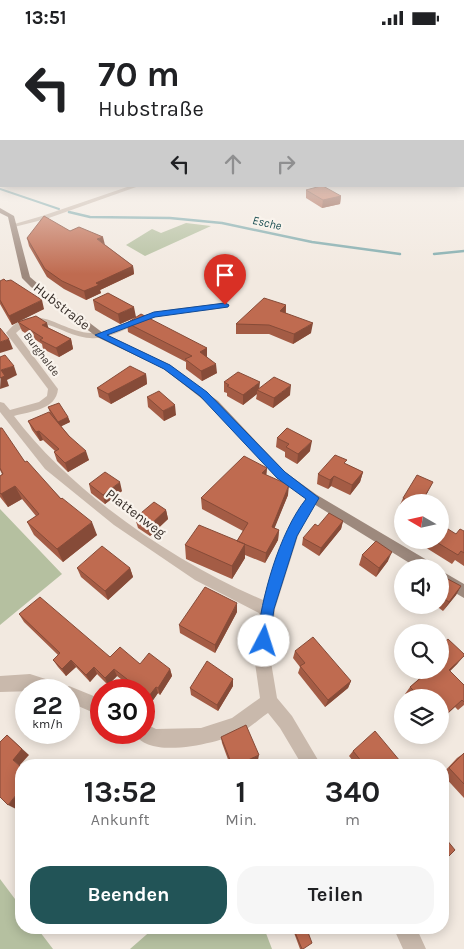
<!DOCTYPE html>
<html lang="de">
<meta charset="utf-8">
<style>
:root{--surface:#fff;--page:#f6f6f6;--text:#202124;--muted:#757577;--accent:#225457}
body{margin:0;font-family:Karla,sans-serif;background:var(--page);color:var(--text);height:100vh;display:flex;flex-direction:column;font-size:19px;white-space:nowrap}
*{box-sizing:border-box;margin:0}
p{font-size:16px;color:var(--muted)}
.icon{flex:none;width:28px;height:28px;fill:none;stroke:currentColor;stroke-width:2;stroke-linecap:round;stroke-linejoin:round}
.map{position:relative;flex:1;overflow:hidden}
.details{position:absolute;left:15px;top:724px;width:434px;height:175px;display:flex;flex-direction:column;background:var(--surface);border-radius:20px;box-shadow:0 2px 12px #0003}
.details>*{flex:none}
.banner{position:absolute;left:0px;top:0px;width:465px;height:152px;box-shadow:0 2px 12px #0003;background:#fff;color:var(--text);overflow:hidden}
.needle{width:32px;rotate:279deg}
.fabs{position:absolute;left:394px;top:459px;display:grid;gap:10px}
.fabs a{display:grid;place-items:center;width:55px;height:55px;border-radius:50%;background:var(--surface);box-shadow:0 2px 12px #0003;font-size:25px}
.speed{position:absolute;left:15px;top:644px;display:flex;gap:10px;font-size:25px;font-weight:700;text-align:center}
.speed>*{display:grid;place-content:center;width:65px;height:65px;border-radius:50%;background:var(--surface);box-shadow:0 2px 12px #0003;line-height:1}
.speed small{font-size:12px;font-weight:400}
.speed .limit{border:8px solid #d22;background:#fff;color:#111}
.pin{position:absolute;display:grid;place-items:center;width:42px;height:42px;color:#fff;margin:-51px -21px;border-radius:50% 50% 50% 0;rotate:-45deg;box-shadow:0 0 5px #0007}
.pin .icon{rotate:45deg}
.me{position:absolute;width:55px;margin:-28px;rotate:5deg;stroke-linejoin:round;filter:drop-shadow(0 0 4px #0008)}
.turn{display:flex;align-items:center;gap:18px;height:105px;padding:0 15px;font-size:22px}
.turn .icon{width:65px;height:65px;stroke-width:2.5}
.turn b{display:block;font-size:35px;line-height:42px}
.lanes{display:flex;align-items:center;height:48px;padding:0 15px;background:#0003;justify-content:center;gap:25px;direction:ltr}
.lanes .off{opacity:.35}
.eta{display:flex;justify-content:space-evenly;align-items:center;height:85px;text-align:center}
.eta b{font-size:30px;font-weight:700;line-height:35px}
.action{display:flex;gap:10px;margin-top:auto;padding:10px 15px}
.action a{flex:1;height:58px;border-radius:20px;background:var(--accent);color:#fff;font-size:20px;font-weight:700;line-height:58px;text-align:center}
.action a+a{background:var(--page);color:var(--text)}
.status{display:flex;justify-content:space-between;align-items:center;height:35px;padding:0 25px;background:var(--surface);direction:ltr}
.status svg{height:14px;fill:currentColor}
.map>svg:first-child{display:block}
.green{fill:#b5c0a0}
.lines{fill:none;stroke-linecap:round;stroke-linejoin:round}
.stream-far1{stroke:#80abad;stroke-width:2}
.stream{stroke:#80abad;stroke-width:2.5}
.street{fill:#c9b9ac;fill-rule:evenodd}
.secondary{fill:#9d897d;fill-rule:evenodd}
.wall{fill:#a45c45}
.shaded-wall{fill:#864b38}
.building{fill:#bf6b50;stroke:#864b38}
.route{fill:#1a73e8;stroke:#114b97}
.labels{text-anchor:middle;stroke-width:4.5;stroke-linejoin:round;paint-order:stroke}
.far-street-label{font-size:11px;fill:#382f2a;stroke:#f9f3ec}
.far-water-label{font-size:12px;font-style:italic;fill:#225457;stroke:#f9f3ec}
.street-label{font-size:14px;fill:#382f2a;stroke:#f9f3ec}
</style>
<div class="status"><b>13:51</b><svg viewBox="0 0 49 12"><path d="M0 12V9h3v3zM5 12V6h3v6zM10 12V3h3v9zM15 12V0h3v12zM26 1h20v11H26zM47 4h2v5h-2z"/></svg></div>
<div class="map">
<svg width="464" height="914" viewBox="0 0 464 914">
<rect width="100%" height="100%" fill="#f2e9e0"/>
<!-- green -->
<path class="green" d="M186,188L211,191L145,221L126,210L152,194L161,198Z
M0,474L62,539L0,590Z
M0,844L21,872V892L37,893L53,914H0Z
M154,893H264L272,914H130Z"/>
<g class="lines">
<!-- stream-far1 -->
<path class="stream-far1" d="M0,154L59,174"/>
<!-- stream -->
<path class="stream" d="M69,177L90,182L170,183L222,188L312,207L400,219
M434,219L464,216"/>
<!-- street -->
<path class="street" d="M130,151H139L46,184L14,192L11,190L42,181Z
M225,267L229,270L228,272C202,278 174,275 148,284C130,291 110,305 90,303C62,302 41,274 16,298L58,354C56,375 31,376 14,381C72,458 174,527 263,565C275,528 285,491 309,460H317L319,463L309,478L298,501L275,574L270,621L277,663L292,681L321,730H302L280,693L268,678C259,684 251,692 243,696C221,708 147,726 135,698H144V688L156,694L201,693L232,683L260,663L254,621L259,578L195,545L114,490L45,434L0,377V367L4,368L10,375L39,367L47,361L48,354L6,298C35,263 59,297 91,298C112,299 132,282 153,278C176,272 201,272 225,267Z
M30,639L61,649L63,654L69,651L101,664V681L69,667V655L0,657V641Z
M393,892H416L426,914H403Z"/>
<!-- secondary -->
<path class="secondary" d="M0,173L14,181L30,242L37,248L103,298L170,330L218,366L285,437L317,460L432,528L434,532H416L309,466L277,443L210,370L164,334L97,302L31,252L22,243L8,182L0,178Z
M440,535L464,549V563L440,549Z"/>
</g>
<!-- wall -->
<path class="wall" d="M306,155L341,161L340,169L322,173L306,163Z
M70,196L104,209L133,231L134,239L100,255L101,258L86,265L64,254L47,242L29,211L27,203Z
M0,246L44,274L19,286L49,293L71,304L73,314L59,322L43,314L42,309L22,296L18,287L12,290L0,269Z
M93,265L136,282L120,289L95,275Z
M286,270V278L311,298L293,309L269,299H236V289Z
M127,288L207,313V322L217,338L202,346L186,334V327L128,297Z
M146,339L147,349L111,369L99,362L97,353Z
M224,347L259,353L290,360L273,373L256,364L257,359L243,370L227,361V358L224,357Z
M147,362L176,380L164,386L148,372Z
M48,372L68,382L70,387L61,391L89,425L68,437L57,426L54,417L55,416L43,405L40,406L32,395L28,386L50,378Z
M0,393L25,427L97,500L63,527L34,500L27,487L36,481L22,464L8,472L0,462V441L2,439L0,435Z
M277,403L310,416L297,429L285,422V417L276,412Z
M346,429L363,437L360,447L350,460L331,451L328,454L317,449L318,439Z
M267,433L266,440L288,460L274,493L279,495L278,505L265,528L245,520V523L232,544L186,524L185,510L237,506L243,496L202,474L201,463Z
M89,449L122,456L105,469L91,458Z
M428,456L422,468H402V474L399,472L403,463Z
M166,475L168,484L150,501L138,493L135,483Z
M343,486L341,494L319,521L302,510L303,503L318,491Z
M464,496V531L455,525L452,529L420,509L421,505H440Z
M362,520L388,526L376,542L359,530Z
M77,533H130L133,542L108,565L81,542Z
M440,536L444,542L461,551L456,560L443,576L435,570H440Z
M237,577L215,618L180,598L179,590Z
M19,579L110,622L140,629L170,634L172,641L160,660L158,658L151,668L144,662V655H135L117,641L108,650L97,639L90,647L76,632L66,641L58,632L53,625L58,620L24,587Z
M295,616L351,646L348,653L325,672L298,638L300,632L293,623Z
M458,628L450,636L464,650V670L458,675L455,672L440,686V662H408L405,659L410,652L423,640L418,635H440Z
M233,644V651L218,676L191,660L190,653Z
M221,702L258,725L248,730H230L222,708Z
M353,716L395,730H356L349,721Z
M464,718V763L442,739L457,723Z
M297,892H306L303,914H300L293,895Z"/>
<!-- shaded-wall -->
<path class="shaded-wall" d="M341,161L340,169L322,173L323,165Z
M103,202L105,210L97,204Z
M133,231L134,239L100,255L101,258L86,265L84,256L96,248Z
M42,265L44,274L12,290L9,281Z
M286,270L285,279L280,276Z
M134,272L136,282L120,289L118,279Z
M47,288L50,298L42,290Z
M313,288L311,298L293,309L294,299Z
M9,304L13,314L0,318V307Z
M71,304L73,314L59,322L56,313Z
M207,313V323L200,317Z
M216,329L217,338L202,346L201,336Z
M14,331L17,340L7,345L9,351L0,354L1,335Z
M146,339L147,349L111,369L108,359Z
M260,347L259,356L257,355V359L243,370V360Z
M291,350L290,360L273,373L274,363Z
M175,370L176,380L164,386L163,376Z
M68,382L70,387L60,392L58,387Z
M39,396L43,405L40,406L36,397Z
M312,406L310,416L297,429L298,419Z
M86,416L89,425L68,437L65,428Z
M267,433L266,443L262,438Z
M363,437L360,447L350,460L352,450Z
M334,441L331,451L328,454L330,445Z
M120,447L122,456L105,469L103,460Z
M433,447L422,468H421Z
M289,450L288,460L271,502L272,492Z
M15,451L22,464L8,472L1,459Z
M166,475L168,484L150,501L148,492Z
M343,486L341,494L319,521L321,513Z
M92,487L97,500L63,527L57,514Z
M279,495L278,505L265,528L266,518Z
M245,509V523L232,544V531Z
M392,517L388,526L376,542L379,533Z
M130,533L133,542L108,565L105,556Z
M461,551L456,560L443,576L449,567Z
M237,568V577L215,618V610Z
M464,621L458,628L443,643L449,635Z
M71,625L76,632L66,641L62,634Z
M94,632L97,639L90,647L86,640Z
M114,634L117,641L108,650L105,643Z
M170,634L172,641L160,660L158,653Z
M233,644V651L218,676L217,670Z
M351,646L348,653L325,672L328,665Z
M156,652L158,658L151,668L149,661Z
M7,700L29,720L20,730L21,732L13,725Z
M259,720L258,725L248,730H237Z
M21,754V767L16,774L8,770Z"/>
<!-- building -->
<path class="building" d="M321,151H323L341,161L323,165L306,155Z
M44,181L70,196L79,192L103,202L97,204L133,231L96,248L99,250L84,256L62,246L45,234L27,203Z
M4,244L6,246L11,245L42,265L9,281L0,265V246Z
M108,258L134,272L118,279L93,265Z
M264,263L286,270L280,276L313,288L294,299L269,290L236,289Z
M141,279L207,313L200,317L216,329L201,336L185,324L192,321L127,288Z
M36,281L47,288L42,290L71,304L56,313L40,305L43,303L18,287Z
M0,293L9,304L0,307Z
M5,320L14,331L1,335L5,341L0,343V322Z
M130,331L146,339L108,359L97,353Z
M238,337L260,347L243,360L227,351L229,350L224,347Z
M274,342L291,350L274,363L257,355Z
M159,356L175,370L163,376L147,362Z
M59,368L68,382L58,387L48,372Z
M49,377L69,401L86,416L65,428L54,417L59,414L39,396L36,397L28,386Z
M0,393H2L25,427L27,426L61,464L62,463L92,487L57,514L27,487L39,479L15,451L1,459L0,458V441L3,439L0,433Z
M287,393L312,406L298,419L286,412L289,409L277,403Z
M335,420L347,425L344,428L363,437L352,450L334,441L330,445L318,439Z
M244,421L267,433L262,438L289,450L272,492L279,495L266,518L237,506L248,488L201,463Z
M105,437L120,447L103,460L89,449Z
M417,440L433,447L421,468H413L403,463Z
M154,467L166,475L148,492L135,483Z
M329,478L343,486L321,513L303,503L315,489L318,491Z
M440,489L456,499L460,494L464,496V518L461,516L458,520L433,505H440Z
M199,490L245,509L232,531L185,510Z
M376,506L392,517L379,533L362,520Z
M102,511L130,533L105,556L77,533Z
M427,527L435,532H422Z
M440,536L443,538L444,542L461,551L449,567L440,561Z
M205,552L237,568L215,610L179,590Z
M40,562L110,622L120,612L140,629L149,618L170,634L158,653L156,652L149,661L144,657V655H141L114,634L105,643L94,632L86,640L71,625L62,634L53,625L60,618L19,579Z
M313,602L351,646L328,665L300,631L305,628L295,616Z
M448,604L464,619V621L449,635L464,650V667L462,665L440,685V662H420L410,652L430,635H440V611Z
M207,626L233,644L217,670L190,653Z
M246,690L259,720L237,730H232L221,702Z
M375,696L400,726L395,730H359L362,727L353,716Z
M7,700L22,714L13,725L21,732V754L8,770L0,762V707Z
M464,718V749L449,733Z
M442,799L455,815L442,828Z
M298,892H306L312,908L303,914H302L294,895Z"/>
<!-- sky -->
<linearGradient id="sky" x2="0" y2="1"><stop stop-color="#7eb0d0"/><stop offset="0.46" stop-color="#f9f5f1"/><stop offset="1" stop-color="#f9f5f1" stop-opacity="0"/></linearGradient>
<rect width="464" height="239" fill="url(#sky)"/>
<!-- route -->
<path class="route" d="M225,268L229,270L228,272L155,282L107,300L170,330L207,357L285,437L319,463L297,501L274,574L269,610L264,612L259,610L257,606C261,563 279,498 306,464L277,443L200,361L164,334L95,300L154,277Z"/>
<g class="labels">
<!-- far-street labels -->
<g class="far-street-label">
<text transform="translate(42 319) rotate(53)" y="4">Burghalde</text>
</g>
<!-- far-water labels -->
<g class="far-water-label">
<text transform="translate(267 188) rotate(12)" y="4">Esche</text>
</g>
<!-- street labels -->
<g class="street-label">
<text transform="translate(62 271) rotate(38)" y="5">Hubstraße</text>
<text transform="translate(136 478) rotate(37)" y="5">Plattenweg</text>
</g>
</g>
</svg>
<div class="fabs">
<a><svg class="needle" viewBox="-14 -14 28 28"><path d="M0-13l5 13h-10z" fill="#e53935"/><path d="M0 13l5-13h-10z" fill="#757577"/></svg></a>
<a><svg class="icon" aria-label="sound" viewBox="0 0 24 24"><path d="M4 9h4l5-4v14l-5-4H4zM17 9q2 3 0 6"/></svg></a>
<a><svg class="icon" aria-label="search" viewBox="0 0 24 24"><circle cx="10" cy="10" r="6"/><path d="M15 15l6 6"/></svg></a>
<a><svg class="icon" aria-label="layers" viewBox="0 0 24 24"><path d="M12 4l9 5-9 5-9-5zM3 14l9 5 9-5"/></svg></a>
</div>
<div class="speed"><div>22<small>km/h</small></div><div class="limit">30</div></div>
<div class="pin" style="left:225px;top:270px;background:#d93025"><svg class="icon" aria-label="arrive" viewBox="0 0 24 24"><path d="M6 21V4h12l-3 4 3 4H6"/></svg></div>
<svg class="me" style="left:264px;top:606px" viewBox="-20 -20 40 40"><circle r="19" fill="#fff"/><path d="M0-13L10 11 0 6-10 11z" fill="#1a73e8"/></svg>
<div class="banner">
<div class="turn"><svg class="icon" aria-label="left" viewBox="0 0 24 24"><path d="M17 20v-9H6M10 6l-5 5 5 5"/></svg><div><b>70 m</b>Hubstraße</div></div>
<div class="lanes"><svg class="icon" aria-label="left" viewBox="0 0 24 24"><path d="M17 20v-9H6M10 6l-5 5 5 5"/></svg><svg class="icon off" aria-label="ahead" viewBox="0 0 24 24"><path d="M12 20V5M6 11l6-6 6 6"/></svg><svg class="icon off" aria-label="right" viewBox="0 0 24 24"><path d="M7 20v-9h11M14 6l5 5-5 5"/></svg></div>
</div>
<section class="details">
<div class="eta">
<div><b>13:52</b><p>Ankunft</p></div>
<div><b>1</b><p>Min.</p></div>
<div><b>340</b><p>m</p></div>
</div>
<div class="action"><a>Beenden</a><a>Teilen</a></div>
</section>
</div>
